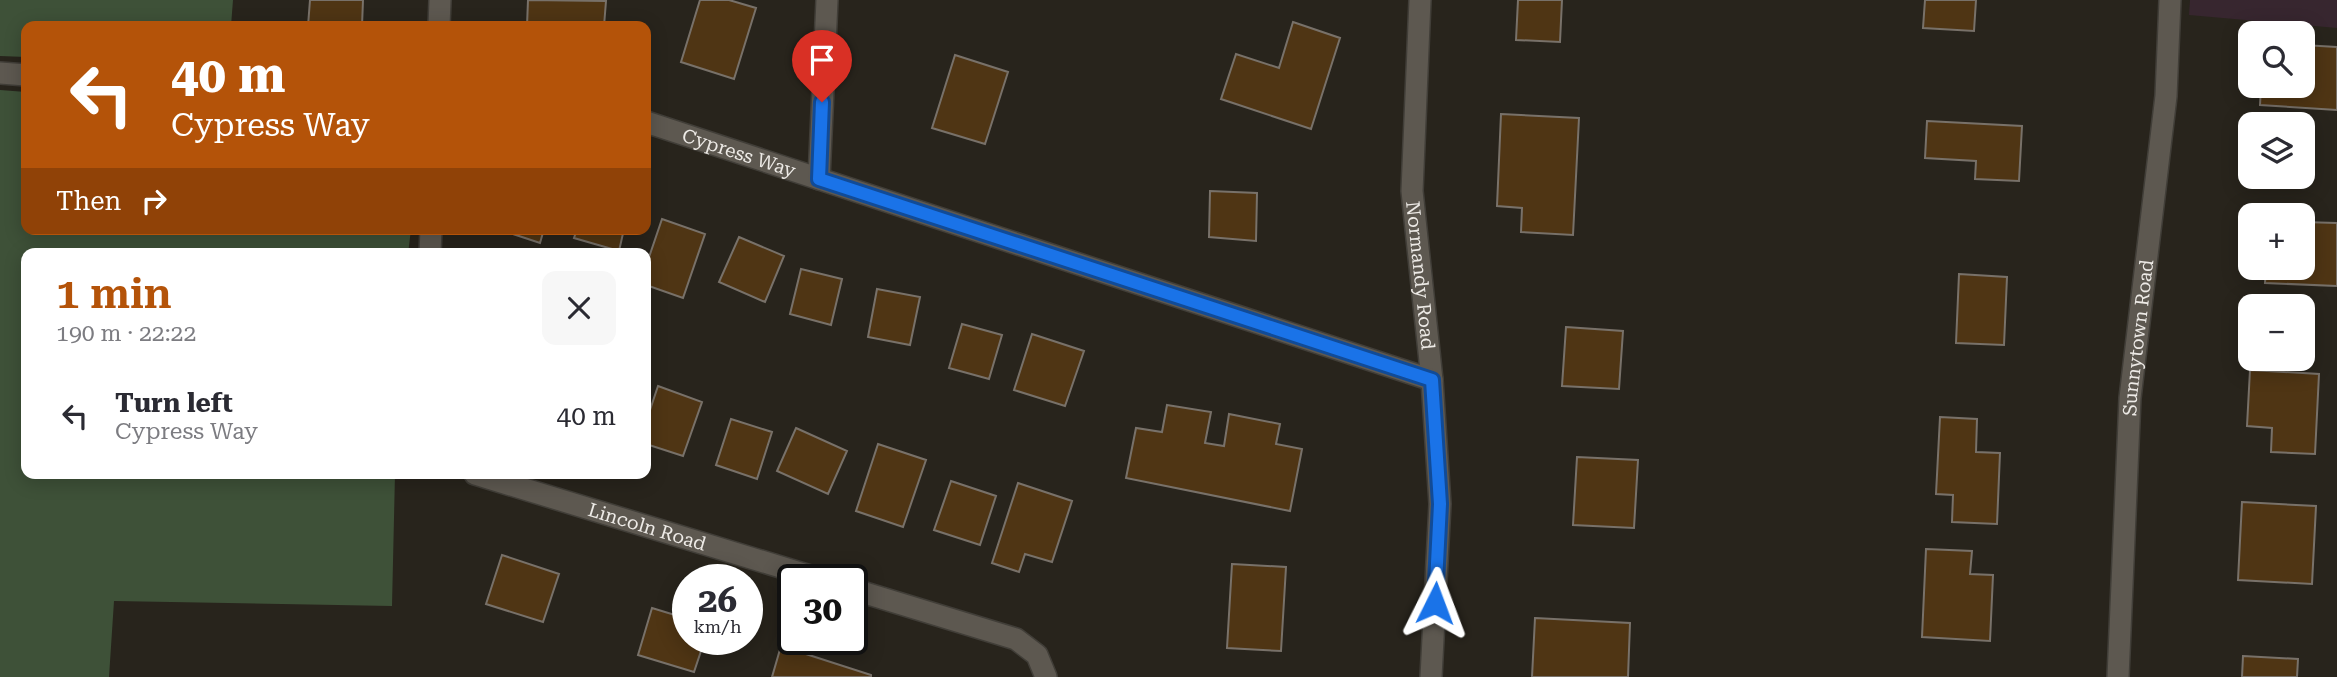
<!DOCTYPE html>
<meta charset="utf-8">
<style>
:root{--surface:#fff;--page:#f7f7f7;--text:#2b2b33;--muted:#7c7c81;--accent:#b45309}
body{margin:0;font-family:"Roboto Serif",serif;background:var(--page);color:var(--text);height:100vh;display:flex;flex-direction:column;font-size:26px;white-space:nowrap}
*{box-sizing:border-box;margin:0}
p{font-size:23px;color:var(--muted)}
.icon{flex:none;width:38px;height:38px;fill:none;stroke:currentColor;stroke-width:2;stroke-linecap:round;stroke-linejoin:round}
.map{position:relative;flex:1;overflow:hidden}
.drawer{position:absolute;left:21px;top:248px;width:630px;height:231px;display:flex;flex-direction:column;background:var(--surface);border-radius:14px;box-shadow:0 4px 18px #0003}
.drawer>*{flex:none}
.hud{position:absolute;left:21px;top:21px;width:630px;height:214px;border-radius:14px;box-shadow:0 4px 18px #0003;background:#b45309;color:#fff;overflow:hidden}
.controls{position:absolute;left:2238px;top:21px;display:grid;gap:14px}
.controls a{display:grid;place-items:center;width:77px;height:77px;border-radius:14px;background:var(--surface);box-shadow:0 4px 18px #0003;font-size:35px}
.speed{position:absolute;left:672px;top:564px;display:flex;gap:14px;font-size:35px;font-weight:700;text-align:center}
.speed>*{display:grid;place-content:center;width:91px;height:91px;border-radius:50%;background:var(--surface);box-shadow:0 4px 18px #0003;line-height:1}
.speed small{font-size:18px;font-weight:400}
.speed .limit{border:4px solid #111;border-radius:10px;background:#fff;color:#111}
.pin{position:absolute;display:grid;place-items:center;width:60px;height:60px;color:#fff;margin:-72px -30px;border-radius:50% 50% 50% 0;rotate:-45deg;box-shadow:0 0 7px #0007}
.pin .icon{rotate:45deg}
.me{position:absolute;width:77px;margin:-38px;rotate:3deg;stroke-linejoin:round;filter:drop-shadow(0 0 5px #0008)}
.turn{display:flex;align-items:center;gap:24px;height:147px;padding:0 35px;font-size:32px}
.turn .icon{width:91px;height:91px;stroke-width:2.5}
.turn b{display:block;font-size:49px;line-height:60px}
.then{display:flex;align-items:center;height:66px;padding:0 35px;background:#0003;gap:14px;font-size:26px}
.round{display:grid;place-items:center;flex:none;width:74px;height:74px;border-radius:14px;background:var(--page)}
.headline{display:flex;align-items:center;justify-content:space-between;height:119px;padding:0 35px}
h1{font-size:42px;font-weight:600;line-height:52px;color:var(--accent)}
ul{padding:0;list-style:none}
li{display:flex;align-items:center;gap:21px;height:98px;padding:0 35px}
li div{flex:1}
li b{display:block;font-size:26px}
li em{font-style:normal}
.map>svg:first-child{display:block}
.commercial{fill:#37262f}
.green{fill:#3e5138}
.building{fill:#4f3514;stroke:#787169;stroke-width:2}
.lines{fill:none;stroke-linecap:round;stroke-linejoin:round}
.minor-casing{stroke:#413e38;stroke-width:24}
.minor{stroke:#5d5850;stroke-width:21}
.route-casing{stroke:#114b97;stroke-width:18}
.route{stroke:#1a73e8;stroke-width:12}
.labels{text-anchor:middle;stroke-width:5;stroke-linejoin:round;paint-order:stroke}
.street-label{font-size:19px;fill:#edeae6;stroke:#0f0d0a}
</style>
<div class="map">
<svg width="2337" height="677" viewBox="0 0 2337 677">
<rect width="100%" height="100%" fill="#28241c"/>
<!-- commercial -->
<path class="commercial" d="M2190,0H2337V28L2189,15Z"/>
<!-- green -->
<path class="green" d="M0,0H233L231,26H26V57L0,56Z
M0,90L26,92V229H411L408,254H26V474H395L392,606L114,601L109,677H0Z"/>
<!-- building -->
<path class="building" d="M310,0H363L362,26H308Z
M528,0L606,1L604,26H527Z
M700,0H729L756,8L734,79L681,62Z
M1518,0H1562L1560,42L1516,40Z
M1925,0H1976L1974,31L1923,28Z
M1293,22L1340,38L1311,129L1221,99L1236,54L1279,68Z
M2303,45L2337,47V110L2260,105L2261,86H2303Z
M955,55L1008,72L985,144L932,128Z
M1501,114L1579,118L1573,235L1521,232L1522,208L1497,206Z
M1927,121L2022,126L2019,181L1975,179L1976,161L1925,158Z
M1210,191L1257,193L1256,241L1209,237Z
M662,219L705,234L683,298L646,285V266Z
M2303,222L2337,223V286L2265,283L2266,268H2303Z
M498,229H544L540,243Z
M577,229H624L619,251L574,238Z
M739,237L784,256L765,302L719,282Z
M801,269L842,279L831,325L790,314Z
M1959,274L2007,277L2004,345L1956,343Z
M877,289L920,297L910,345L868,337Z
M962,324L1002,335L989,379L949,368Z
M1566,327L1623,331L1619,389L1562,386Z
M1032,334L1084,351L1065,406L1014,390Z
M2250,370L2319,374L2315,454L2271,452L2272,428L2247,426Z
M658,386L702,402L683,456L646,444V422Z
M1167,405L1211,412L1205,443L1224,446L1229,414L1280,424L1276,444L1302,449L1290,511L1126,478L1136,428L1162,432Z
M1940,417L1977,419L1976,452L2000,453L1997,524L1952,522L1953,495L1936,494Z
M731,419L772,432L757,479L716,465Z
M796,428L847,451L828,494L777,471Z
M878,444L926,460L903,527L856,511Z
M1577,457L1638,460L1634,528L1573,525Z
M951,481L996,496L980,545L934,530Z
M1018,483L1072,501L1052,562L1025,554L1019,572L992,563Z
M2242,502L2316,506L2312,584L2238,580Z
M1926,549L1972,551L1970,574L1993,575L1990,641L1922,637Z
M502,555L559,574L543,622L486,604Z
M1232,564L1286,567L1281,651L1227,648Z
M652,608L688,619V639H705L694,672L638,655Z
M1535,618L1630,623L1628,677H1532Z
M781,646L871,675V677H772Z
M2243,656L2298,659L2297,677H2242Z"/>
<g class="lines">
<!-- minor casing -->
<g class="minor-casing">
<g id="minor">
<path id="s1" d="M1420,0L1412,191L1432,380L1440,504L1431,677"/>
<path d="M439,26L440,0"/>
<path d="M0,73L26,75"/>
<path id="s2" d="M646,122L1432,380"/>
<path d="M819,179L827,0"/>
<path d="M430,254L431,229"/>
<path id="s3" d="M475,474L820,579"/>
<path d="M852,589L1016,639L1037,655L1046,677"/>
<path id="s4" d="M2118,677L2130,398L2166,96L2170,0"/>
</g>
</g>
<!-- minor -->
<use href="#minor" class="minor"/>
</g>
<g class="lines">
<!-- route casing -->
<g class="route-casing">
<path id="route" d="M822,102L819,179L1432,380L1440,504L1435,603"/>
</g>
<!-- route -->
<use href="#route" class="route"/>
</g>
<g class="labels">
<!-- street labels -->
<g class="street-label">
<text dy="7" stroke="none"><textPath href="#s2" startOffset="98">Cypress Way</textPath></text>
<text dy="7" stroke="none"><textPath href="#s1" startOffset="276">Normandy Road</textPath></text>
<text dy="7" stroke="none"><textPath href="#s4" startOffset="340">Sunnytown Road</textPath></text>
<text dy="7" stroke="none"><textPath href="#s3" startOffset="180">Lincoln Road</textPath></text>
</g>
</g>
</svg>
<div class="controls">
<a><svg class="icon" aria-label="search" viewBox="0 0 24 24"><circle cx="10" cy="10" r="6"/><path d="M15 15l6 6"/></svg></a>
<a><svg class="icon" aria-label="layers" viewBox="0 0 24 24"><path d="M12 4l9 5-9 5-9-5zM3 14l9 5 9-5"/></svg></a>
<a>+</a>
<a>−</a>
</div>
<div class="speed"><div>26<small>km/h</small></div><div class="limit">30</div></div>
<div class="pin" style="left:822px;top:102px;background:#d93025"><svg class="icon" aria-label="arrive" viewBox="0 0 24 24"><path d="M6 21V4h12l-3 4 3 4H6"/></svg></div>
<svg class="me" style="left:1435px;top:603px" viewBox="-20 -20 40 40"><path d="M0-17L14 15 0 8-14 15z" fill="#1a73e8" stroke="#fff" stroke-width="4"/></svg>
<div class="hud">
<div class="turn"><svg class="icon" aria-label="left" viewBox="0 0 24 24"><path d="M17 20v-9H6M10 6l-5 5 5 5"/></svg><div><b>40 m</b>Cypress Way</div></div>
<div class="then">Then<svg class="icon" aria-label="right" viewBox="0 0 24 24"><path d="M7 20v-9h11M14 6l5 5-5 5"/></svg></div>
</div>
<section class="drawer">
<div class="headline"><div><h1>1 min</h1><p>190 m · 22:22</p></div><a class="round"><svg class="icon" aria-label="close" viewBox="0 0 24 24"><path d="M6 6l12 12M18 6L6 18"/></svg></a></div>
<ul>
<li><svg class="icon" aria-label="left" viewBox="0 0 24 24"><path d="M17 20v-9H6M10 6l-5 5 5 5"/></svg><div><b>Turn left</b><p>Cypress Way</p></div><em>40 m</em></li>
</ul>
</section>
</div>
